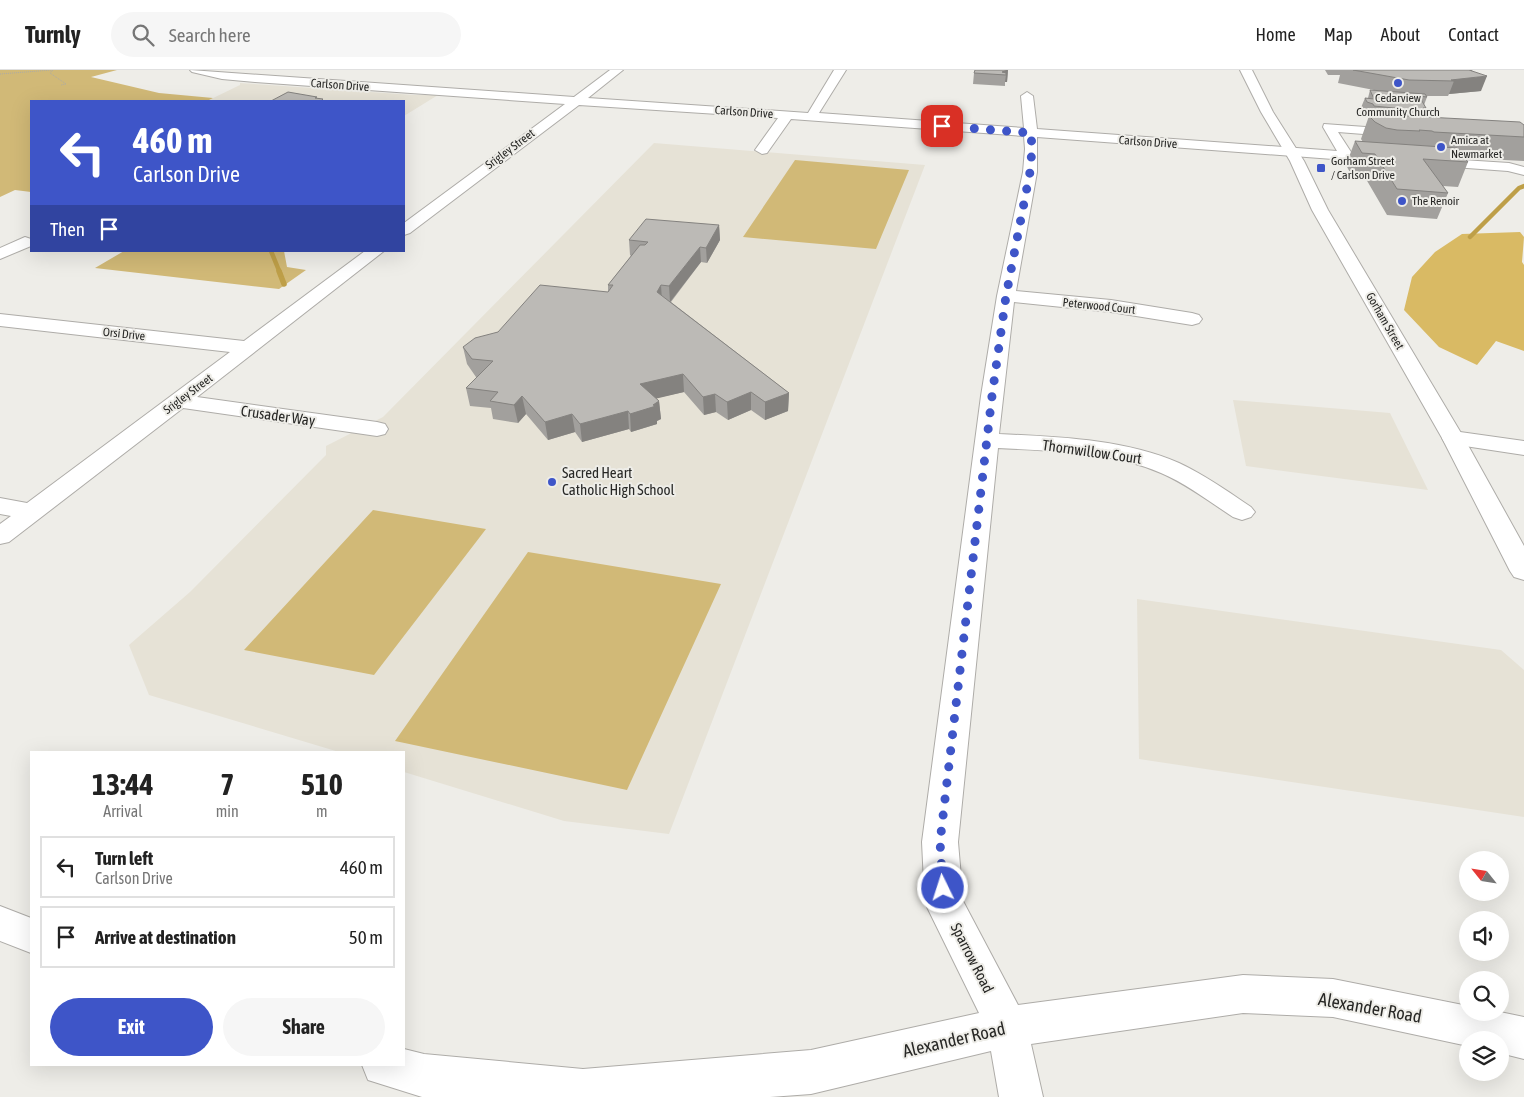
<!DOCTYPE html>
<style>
:root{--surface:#fff;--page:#f6f6f6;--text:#222;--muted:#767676;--line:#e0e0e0;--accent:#3e55c8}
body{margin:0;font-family:"Asap Condensed",sans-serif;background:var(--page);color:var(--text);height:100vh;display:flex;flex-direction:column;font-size:19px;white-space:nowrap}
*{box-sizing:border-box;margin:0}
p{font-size:16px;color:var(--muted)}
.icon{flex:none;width:28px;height:28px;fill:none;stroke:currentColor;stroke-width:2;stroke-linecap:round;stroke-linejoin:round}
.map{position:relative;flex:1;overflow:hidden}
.side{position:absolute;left:30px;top:681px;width:375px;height:315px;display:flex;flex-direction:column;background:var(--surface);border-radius:0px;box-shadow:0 5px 20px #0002}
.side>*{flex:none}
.hud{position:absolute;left:30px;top:30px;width:375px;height:152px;border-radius:0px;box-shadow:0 5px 20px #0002;background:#3e55c8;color:#fff;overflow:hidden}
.needle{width:32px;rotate:300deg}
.fabs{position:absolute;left:1459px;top:781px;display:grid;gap:10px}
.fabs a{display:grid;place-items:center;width:50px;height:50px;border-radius:50%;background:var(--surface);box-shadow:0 5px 20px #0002;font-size:25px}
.pin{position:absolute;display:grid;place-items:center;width:42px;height:42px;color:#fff;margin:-21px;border-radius:10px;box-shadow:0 2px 8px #0006}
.me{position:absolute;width:55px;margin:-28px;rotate:356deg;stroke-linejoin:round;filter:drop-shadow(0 0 4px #0008)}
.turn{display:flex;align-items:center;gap:18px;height:105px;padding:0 20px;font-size:22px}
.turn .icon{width:65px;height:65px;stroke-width:2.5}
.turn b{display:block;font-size:35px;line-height:42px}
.then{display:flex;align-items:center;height:48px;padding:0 20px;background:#0003;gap:10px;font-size:19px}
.eta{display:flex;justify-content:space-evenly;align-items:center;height:85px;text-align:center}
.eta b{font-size:30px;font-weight:700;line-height:35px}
.action{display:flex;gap:10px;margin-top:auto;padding:10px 20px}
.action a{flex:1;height:58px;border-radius:30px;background:var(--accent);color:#fff;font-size:20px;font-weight:700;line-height:58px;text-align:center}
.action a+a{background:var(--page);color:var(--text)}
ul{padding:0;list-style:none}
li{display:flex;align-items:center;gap:15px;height:62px;margin:0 10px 8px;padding:0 10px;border:2px solid var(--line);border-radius:0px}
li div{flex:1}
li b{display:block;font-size:19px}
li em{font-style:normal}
header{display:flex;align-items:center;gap:30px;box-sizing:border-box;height:70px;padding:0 25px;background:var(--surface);border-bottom:1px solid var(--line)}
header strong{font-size:24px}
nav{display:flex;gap:28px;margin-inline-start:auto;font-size:18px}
.search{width:350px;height:45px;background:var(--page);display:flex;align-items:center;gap:12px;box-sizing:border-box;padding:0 18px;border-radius:28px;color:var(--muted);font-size:19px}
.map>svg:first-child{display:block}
.built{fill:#e6e2d6}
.green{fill:#d1b977}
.forest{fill:#d9ba64}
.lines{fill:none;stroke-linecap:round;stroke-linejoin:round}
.stream-far1{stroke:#be9f48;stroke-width:4.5}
.stream{stroke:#be9f48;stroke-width:5.5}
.minor-casing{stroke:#aeaca8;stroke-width:2}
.major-casing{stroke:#aeaca8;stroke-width:2}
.path{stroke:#acaba7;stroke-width:1;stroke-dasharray:1 1;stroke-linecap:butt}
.minor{fill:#fff;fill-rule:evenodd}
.major{fill:#fff;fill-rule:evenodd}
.wall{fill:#a2a09d}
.shaded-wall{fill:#84827f}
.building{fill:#bcbab6;stroke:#84827f}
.route{stroke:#3e55c8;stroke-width:9;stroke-dasharray:0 16.2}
.poi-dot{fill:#3e55c8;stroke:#eeede8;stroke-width:2}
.labels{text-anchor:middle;stroke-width:4;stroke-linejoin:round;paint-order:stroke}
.far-street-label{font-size:12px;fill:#282826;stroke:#eeede8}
.far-poi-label{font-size:12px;fill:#282826;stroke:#eeede8;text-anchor:start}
.street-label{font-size:15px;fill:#282826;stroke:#eeede8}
.poi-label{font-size:15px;fill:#282826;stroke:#eeede8;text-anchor:start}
.near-street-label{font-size:18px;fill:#282826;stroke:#eeede8}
</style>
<header>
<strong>Turnly</strong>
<div class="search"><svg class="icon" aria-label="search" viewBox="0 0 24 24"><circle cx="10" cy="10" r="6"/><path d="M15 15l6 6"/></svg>Search here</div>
<nav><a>Home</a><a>Map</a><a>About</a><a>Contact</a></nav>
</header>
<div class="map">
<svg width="1524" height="1027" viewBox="0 0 1524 1027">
<rect width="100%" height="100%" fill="#eeede8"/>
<!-- built -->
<path class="built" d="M240,13L414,25H438L404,46V31H207L240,15Z
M654,73L925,95L669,764L564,751L404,702V682H339L149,625L129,575L190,522L326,385V376L383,347Z
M1233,330L1390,343L1428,420L1246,396Z
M1137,529L1501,580L1524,600V747L1139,689Z"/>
<!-- green -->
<path class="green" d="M0,0H117L91,7L159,23L213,28L207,31H31V122L15,120L0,127Z
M795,90L909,100L876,179L743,167Z
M124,181H284L287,197L306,200L279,219L95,198Z
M373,440L486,459L374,605L244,580Z
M528,482L721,514L627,720L395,671Z"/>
<!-- forest -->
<path class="forest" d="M1520,162L1524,167L1522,192L1524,195V281L1496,271L1477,295L1439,277L1404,240L1412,207L1435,182L1462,164Z"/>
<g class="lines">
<!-- stream-far1 -->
<path class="stream-far1" d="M1470,167L1519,118L1524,116
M271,181L280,203"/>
<!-- stream -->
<path class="stream" d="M279,201L284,214"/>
<!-- minor casing -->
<g class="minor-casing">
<path id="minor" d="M190,0L574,27L610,0H623L588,28L808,43L834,0H846L819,43L1024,58L1021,26L1027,22L1033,26L1037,59L1337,81L1323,57L1324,54L1407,60L1409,63L1407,66L1402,67L1338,62L1351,82L1391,86L1393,89L1391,92L1386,93L1037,67V102L1016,221L1111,230L1192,243L1199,245L1202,249L1199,253L1192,255L1111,242L1014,232L999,364C1058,367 1124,369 1179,393C1205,405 1227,421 1251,437L1255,442L1251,447L1242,450L1233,447C1210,432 1187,414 1161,403C1111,381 1051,381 998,378L958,772L963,831L1018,935L1243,905L1333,909L1468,936V942H1500L1524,947V989L1500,983V970H1468V976L1333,947L1243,943L1031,974L1043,1027H999L991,981L811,1024L770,1027H422L368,1010L362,995H404V979L424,984L583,999L811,980L979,943L925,833L922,772L981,326L997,226L1023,102L1025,79L1024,66L791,49L767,83L762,84L755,80L778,48L579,35L410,163L404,165V153L565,34L255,12L222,9L192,2Z
M1431,88L1509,93L1524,97V105L1508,101L1426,95L1424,92Z
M25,167L31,169V176L0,189V178Z
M365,181H384L197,327L377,352L385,354L388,359L385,364L377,366L183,338L9,472L0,474V454L11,446L0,444V428L27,433L230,282L0,256V244L244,271Z
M1453,361L1524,371V385L1445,373L1442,368L1445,363Z
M0,836L31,848V883L0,871Z"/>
</g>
<!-- major casing -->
<g class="major-casing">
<path id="major" d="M1240,0H1252L1273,42L1304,91L1328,140L1464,368L1524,476V510L1514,507L1510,501L1442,368L1312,140L1290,91L1261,42Z"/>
</g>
<!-- path -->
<path class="path" d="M53,0L50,3L66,14L61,15
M0,4L52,0"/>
<!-- minor -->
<use href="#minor" class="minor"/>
<!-- major -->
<use href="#major" class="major"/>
</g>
<!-- wall -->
<path class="wall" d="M1008,0L1007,12H1005V16L973,14L974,3Z
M1325,0H1472L1481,21L1449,24L1448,26H1426L1427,27L1424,35L1426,38L1423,47L1524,55V91L1465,88L1468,92L1458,117L1443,116L1448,123L1437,149L1387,145L1366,109L1353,108L1346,95L1355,71L1363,72L1361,69L1369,46L1362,44L1360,40L1365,28H1368L1370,20L1379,21L1338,13L1340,5H1328Z
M719,155L720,170L707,193L701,192L671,232L789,323L788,341L765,350L751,340L728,350L716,342L704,345L684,322L656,328L659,331L661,349L657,351V354L631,362L629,359L582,372L575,362L548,370L526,344L518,353L493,349L491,338L470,336L466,318L477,307H476L467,294L463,277L498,262L608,222V215L631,186L630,185L629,170Z"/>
<!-- shaded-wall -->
<path class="shaded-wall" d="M1002,0H1008L1007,12H1005L1006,5L1001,4Z
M1456,0H1472L1468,8L1487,6L1481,21L1449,24L1454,11L1451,10Z
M719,155L720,170L707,193L706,178Z
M700,177L701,192L670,232L669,216Z
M661,215L662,231L657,222Z
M683,304L684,322L642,332L640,314Z
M751,322V340L728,350L727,332Z
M789,323L788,341L765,350V332Z
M715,324L716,342L704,345L703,327Z
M522,326L526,344L518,353L514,335Z
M659,331L661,349L657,351V354L631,362L630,344Z
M628,341L629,359L582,372L580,354Z
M572,344L575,362L548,370L545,352Z"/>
<!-- building -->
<path class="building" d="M975,0H1008L1002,2L1006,3V5L974,3Z
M1353,0H1469L1487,6L1451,10L1454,11L1409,10Z
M1370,20L1425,24L1427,27L1419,26L1426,38H1423L1424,41L1374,36L1373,34L1367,32L1365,28L1374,29Z
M288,22L317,27L315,28L323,29L321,31H324H267H271Z
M1370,44L1520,52L1524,55V67L1434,62L1432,61L1419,60L1420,61L1397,60L1386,58L1375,52L1369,46H1372Z
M1355,71L1457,78L1468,92L1423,89L1448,123L1397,119L1375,84L1362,83Z
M646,149L719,155L706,178L700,177L669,216L661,215L657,222L789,323L765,332L751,322L727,332L715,324L703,327L683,304L640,314L659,331L653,335L656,336L630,344L628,341L580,354L572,344L545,352L522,326L514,335L490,331L498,322L466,318L493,291L472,289L463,277L475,268L498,262L540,215L608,222L613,215H608L640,175H645L648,172L629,170Z"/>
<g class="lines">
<!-- route -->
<path class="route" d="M942,56L1031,63L1032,79L1030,102L1006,226L992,326L940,772L943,818"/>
</g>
<!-- markers -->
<g class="poi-dot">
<circle cx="1398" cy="13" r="5"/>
<circle cx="1441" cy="77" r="5"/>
<rect x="1316" y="93" width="10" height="10" rx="2.5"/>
<circle cx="1402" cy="131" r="5"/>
<circle cx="552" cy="412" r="5"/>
</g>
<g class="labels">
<!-- far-street labels -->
<g class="far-street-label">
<text transform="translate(340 15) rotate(4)" y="4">Carlson Drive</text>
<text transform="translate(744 42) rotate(4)" y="4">Carlson Drive</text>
<text transform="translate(1148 72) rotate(4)" y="4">Carlson Drive</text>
<text transform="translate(510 79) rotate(-37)" y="4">Srigley Street</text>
<text transform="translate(1099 236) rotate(6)" y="4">Peterwood Court</text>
<text transform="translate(1385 251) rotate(60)" y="4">Gorham Street</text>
<text transform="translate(124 264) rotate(6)" y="4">Orsi Drive</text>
<text transform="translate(188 324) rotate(-37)" y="4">Srigley Street</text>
</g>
<!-- far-poi labels -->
<g class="far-poi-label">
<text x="1398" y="32" text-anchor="middle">Cedarview<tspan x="1398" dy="14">Community Church</tspan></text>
<text x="1451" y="74">Amica at<tspan x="1451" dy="14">Newmarket</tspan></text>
<text x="1331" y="95">Gorham Street<tspan x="1331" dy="14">/ Carlson Drive</tspan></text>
<text x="1412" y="135">The Renoir</text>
</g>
<!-- street labels -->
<g class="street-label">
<text transform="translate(278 346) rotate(8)" y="5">Crusader Way</text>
<text transform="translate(1092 382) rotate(8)" y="5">Thornwillow Court</text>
<text transform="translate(972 888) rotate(63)" y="5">Sparrow Road</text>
</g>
<!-- poi labels -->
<g class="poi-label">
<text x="562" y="408">Sacred Heart<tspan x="562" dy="17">Catholic High School</tspan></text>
</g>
<!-- near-street labels -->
<g class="near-street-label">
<text transform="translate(1370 938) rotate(10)" y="6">Alexander Road</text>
<text transform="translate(954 970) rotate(-13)" y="6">Alexander Road</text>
</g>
</g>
</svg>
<div class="fabs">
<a><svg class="needle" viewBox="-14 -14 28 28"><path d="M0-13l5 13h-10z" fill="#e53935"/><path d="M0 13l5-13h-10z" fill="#767676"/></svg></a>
<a><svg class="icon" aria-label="sound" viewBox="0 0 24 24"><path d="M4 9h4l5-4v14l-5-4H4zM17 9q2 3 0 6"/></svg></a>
<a><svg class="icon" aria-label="search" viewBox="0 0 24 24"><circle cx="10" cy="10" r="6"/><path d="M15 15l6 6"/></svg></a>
<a><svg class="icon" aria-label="layers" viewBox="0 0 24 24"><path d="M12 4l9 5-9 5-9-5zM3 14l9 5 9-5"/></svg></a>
</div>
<div class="pin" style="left:942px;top:56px;background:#d93025"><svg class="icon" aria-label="arrive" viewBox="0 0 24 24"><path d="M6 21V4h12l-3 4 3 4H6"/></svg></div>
<svg class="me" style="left:943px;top:818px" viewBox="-20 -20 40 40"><circle r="17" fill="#3e55c8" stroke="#fff" stroke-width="3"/><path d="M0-11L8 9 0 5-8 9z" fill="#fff"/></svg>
<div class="hud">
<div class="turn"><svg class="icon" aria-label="left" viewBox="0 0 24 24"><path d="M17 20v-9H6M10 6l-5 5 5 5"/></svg><div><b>460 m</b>Carlson Drive</div></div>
<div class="then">Then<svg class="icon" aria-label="arrive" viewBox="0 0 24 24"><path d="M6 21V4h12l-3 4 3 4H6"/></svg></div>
</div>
<section class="side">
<div class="eta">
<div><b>13:44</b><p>Arrival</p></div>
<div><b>7</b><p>min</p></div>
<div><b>510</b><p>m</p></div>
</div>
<ul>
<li><svg class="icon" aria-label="left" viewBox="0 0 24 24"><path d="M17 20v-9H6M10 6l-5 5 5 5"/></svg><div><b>Turn left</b><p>Carlson Drive</p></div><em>460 m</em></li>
<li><svg class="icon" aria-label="arrive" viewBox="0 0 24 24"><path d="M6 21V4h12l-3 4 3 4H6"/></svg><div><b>Arrive at destination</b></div><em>50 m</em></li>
</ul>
<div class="action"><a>Exit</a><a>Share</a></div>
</section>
</div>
